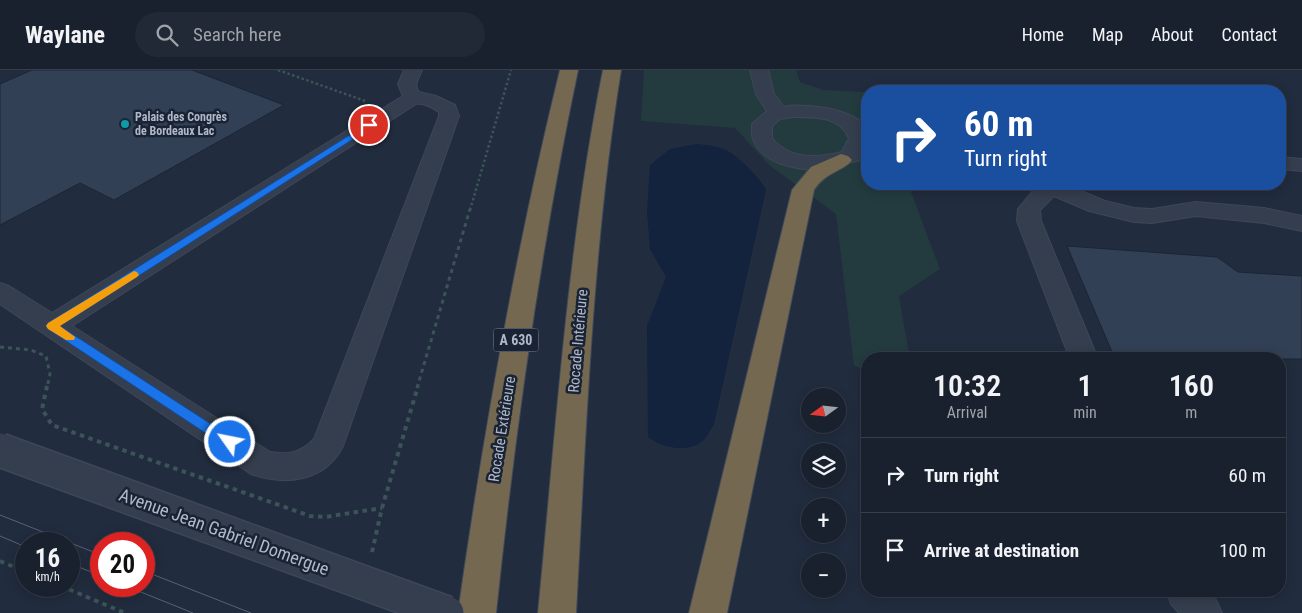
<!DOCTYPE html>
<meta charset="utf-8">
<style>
:root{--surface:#19212e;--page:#222936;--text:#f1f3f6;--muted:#9fa3aa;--line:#373e4a}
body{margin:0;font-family:"Roboto Condensed",sans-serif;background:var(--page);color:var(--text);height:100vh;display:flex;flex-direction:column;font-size:19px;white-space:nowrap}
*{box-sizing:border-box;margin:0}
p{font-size:16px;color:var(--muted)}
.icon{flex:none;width:28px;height:28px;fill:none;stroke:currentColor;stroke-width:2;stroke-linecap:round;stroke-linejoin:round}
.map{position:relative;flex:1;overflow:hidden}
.sheet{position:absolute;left:861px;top:282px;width:425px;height:245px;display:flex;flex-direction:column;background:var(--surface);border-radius:20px;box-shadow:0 2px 12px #0003,0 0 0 1px var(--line)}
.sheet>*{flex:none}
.guide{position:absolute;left:861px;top:15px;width:425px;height:105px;border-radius:20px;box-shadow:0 2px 12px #0003,0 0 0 1px var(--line);background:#1a4fa0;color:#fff;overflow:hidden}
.needle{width:32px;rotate:255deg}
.buttons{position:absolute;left:801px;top:318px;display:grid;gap:10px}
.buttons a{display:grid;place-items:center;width:45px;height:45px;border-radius:50%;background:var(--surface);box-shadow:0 2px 12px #0003,0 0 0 1px var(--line);font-size:25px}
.speed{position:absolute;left:15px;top:462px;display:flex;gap:10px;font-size:25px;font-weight:700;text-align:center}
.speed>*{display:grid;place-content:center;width:65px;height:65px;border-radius:50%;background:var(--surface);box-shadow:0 2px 12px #0003,0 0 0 1px var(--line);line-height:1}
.speed small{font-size:12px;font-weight:400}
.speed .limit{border:8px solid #d22;background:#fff;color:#111}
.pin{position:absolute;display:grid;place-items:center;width:42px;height:42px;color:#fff;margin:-21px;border:2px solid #fff;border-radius:50%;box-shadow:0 1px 5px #0007}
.me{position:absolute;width:55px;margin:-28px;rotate:303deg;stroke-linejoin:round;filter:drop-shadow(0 0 4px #0008)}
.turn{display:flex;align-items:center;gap:18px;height:105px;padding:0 20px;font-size:22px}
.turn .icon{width:65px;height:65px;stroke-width:2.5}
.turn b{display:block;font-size:35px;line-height:42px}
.eta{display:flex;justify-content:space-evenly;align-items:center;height:85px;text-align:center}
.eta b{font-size:30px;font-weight:600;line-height:35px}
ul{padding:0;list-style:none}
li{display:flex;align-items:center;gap:15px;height:75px;padding:0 20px;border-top:1px solid var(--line)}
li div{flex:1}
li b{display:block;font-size:19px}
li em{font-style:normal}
header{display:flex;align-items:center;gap:30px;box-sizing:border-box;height:70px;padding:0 25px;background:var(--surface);border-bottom:1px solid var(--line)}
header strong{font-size:24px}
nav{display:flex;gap:28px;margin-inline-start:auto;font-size:18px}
.search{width:350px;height:45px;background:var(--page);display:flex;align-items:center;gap:12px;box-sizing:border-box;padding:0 18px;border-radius:28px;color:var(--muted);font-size:19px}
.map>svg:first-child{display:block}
.green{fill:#233b3f}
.water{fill:#13223d}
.building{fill:#324055;stroke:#1c2535}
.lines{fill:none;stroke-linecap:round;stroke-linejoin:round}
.minor-casing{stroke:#3e4757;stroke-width:2}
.highway-casing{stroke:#404959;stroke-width:2}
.path-far2{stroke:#3c5457;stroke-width:2.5;stroke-dasharray:2.5 2.5;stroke-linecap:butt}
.path-far1{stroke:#3c5457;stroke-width:3;stroke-dasharray:4 4;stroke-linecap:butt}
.path{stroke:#3c5457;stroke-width:4;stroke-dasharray:4.5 4.5;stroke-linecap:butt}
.minor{fill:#353e4e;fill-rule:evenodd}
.highway{fill:#756851;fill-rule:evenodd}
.tram{stroke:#566276;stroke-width:1}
.minor-bridge-casing{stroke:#3e4757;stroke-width:36;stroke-linecap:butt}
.minor-bridge{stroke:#353e4e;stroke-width:33}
.route{fill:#1a73e8;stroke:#114b97}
.slow{fill:#f59e0b}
.culture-dot{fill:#0f9aa8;stroke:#1a2333;stroke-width:2}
.labels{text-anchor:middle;stroke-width:5;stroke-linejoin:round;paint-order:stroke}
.far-poi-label{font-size:12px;font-weight:bold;fill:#b0b9ca;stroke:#1a2333;text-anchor:start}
.shield{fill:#1a2333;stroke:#838c9d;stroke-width:1}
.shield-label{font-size:14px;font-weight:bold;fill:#b0b9ca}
.street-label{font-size:15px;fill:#b0b9ca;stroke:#1a2333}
.near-street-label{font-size:18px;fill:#b0b9ca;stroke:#1a2333}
</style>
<header>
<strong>Waylane</strong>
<div class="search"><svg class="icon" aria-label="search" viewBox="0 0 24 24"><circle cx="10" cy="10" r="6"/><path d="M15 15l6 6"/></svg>Search here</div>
<nav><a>Home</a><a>Map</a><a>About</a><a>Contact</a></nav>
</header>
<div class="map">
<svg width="1302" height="543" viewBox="0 0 1302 543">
<rect width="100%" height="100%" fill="#212c3e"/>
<!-- green -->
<path class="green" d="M644,0H796L800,12L823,20L867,22L868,114H921L911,122L940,199L899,226L910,289H868L867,300L854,296L836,144L769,95L735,58L641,51Z"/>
<!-- water -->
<path class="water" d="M697,74C707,75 719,76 728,81C739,87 761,109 766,120L714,354C710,360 706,370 700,373C685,383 661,377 648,367L647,256L666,207L650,179L647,142L650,95L670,79Z"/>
<!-- building -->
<path class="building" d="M32,0H192L284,35L114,130L80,113L0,155V14Z
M1067,176L1217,187L1238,202L1302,206V289H1115Z"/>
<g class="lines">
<!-- minor casing -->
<g class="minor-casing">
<path id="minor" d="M404,0H422C419,8 413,15 419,22L436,26L455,35L459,46L343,376C325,412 285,416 251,404L0,234V213L9,216L52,243L403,26L398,14ZM416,34C424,33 431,37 439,42V46L314,369C301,383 288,385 270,382L72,256Z
M750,0H768L774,24L784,37C805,32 883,40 866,76H868V88C852,92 837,97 821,99C798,101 762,94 753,69C751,65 752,59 752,54L767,41L756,24ZM793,47C814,47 840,46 849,68L842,82C818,88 789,90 772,68V56L780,49Z
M1280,87L1302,89V101L1280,99Z
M1039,114H1064L1105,131L1134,138L1152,139L1196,132L1264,138L1302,146V161L1264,153L1196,146L1152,153L1134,152L1089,141L1054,126L1040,140L1041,151L1098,289H1070L1017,151L1018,139Z
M1166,521H1208L1216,530L1222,543H1179L1171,534Z"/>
</g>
<!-- highway casing -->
<g class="highway-casing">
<path id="highway" d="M560,0H578C540,180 515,361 496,543H458C484,360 516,179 560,0Z
M603,0H621C592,179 586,362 576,543H538C556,362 567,179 603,0Z
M841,84L848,86L852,90C844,101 825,102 814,120L727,543H689L792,120L811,97Z"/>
</g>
<!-- path-far2 -->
<path class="path-far2" d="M278,0L365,31
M470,140L511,0"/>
<!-- path-far1 -->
<path class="path-far1" d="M0,277L31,280L46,286L50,304L47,318
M417,318L470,139"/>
<!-- path -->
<path class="path" d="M47,316L42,339L52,355L310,446L325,447L382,438
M372,482L382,438L418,316
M0,491L26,502
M61,516L125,543"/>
<!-- minor -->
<use href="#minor" class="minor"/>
<!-- highway -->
<use href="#highway" class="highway"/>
<!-- tram -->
<path class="tram" d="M0,445L101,485
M0,466L26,477
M69,493L101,506
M144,501L251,543
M126,516L193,543"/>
<!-- minor-bridge casing -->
<g class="minor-bridge-casing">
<path id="minor-bridge" d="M0,380L447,543"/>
</g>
<!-- minor-bridge -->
<use href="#minor-bridge" class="minor-bridge"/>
</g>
<!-- route -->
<path class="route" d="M369,53L372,54V57L60,256L234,369L236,372L234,376L230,378L225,376L48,259L46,256L48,253Z"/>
<!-- slow -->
<path class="slow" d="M134,201L137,202L139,205L137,207L60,256L75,267L74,270H66L48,259L46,256L48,253Z"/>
<!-- markers -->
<circle class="culture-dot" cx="125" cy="54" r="5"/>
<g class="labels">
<!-- far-poi labels -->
<g class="far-poi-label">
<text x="135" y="51">Palais des Congrès<tspan x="135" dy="14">de Bordeaux Lac</tspan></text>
</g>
<!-- shield labels -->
<rect class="shield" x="493.5" y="258.5" width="45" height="23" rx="4"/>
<g class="shield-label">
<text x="516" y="275">A 630</text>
</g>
<!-- street labels -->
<g class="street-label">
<text transform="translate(578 271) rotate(-85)" y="5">Rocade Intérieure</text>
<text transform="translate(502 359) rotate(-81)" y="5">Rocade Extérieure</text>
</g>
<!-- near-street labels -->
<g class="near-street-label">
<text transform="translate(224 462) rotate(20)" y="6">Avenue Jean Gabriel Domergue</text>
</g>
</g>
</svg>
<div class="buttons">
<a><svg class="needle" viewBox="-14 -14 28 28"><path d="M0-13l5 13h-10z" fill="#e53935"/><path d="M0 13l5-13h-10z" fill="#9fa3aa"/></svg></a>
<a><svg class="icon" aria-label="layers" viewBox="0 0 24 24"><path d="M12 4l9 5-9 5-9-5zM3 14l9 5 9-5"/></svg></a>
<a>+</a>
<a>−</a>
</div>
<div class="speed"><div>16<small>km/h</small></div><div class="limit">20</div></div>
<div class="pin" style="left:369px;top:55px;background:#d93025"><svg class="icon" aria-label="arrive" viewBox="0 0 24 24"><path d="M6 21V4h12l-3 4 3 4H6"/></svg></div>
<svg class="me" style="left:230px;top:372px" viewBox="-20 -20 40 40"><circle r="17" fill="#1a73e8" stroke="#fff" stroke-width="3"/><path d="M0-11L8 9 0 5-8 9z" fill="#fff"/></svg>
<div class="guide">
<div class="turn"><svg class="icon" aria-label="right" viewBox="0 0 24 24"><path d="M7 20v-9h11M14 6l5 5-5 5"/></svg><div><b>60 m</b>Turn right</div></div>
</div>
<section class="sheet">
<div class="eta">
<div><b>10:32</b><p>Arrival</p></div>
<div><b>1</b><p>min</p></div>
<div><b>160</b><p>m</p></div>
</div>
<ul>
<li><svg class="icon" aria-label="right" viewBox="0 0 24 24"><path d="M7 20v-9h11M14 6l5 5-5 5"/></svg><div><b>Turn right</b></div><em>60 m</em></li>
<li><svg class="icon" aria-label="arrive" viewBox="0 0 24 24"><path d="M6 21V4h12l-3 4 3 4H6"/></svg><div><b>Arrive at destination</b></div><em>100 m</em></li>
</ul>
</section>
</div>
